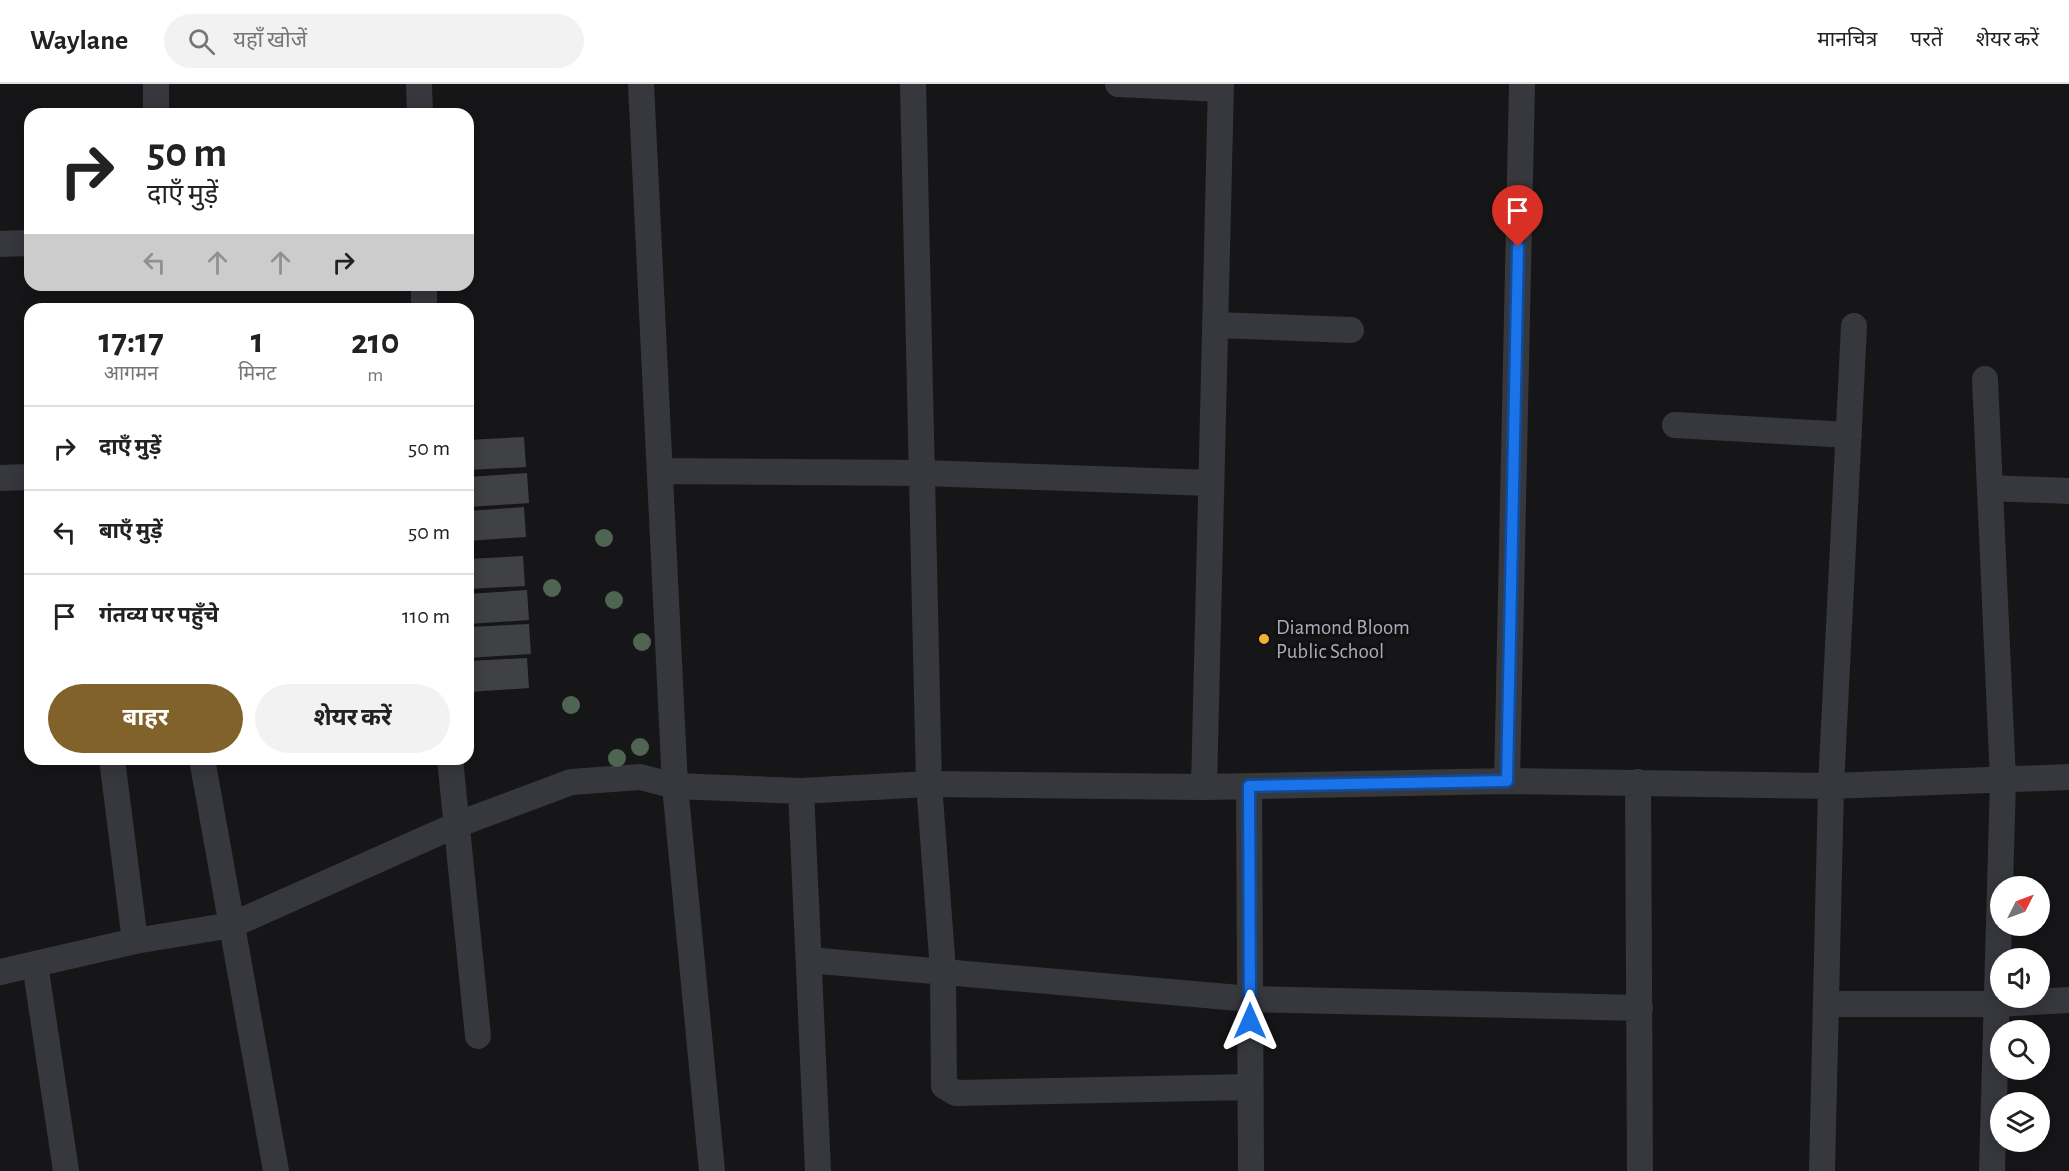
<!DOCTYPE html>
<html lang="hi">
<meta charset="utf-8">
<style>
:root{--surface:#fff;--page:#f2f2f2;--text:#222;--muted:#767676;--line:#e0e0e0;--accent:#80622a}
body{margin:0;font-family:"Alegreya Sans","Noto Sans Devanagari",sans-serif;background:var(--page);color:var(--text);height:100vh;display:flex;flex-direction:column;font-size:22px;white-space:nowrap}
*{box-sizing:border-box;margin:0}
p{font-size:20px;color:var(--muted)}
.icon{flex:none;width:33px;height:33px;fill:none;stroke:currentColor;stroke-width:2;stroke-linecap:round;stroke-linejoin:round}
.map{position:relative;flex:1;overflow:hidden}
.side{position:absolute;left:24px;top:219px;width:450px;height:462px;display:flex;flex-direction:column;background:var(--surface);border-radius:18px;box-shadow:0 3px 15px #0003}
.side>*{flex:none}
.guide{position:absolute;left:24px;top:24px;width:450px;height:183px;border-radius:18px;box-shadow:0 3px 15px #0003;background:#fff;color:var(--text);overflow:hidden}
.needle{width:39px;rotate:48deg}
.tools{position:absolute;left:1990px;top:792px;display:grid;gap:12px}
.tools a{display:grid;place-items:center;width:60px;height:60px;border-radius:50%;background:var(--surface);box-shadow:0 3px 15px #0003;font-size:30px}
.pin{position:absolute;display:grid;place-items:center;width:51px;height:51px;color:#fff;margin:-62px -26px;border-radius:50% 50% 50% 0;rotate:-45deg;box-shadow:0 0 6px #0007}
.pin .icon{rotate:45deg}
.me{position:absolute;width:66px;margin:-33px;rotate:0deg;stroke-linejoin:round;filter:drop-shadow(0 0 4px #0008)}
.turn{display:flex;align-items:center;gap:21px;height:126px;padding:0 24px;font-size:27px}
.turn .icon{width:78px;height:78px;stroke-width:2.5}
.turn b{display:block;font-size:42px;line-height:51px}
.lanes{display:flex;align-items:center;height:57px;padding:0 24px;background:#0003;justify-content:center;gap:30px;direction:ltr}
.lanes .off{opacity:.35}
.eta{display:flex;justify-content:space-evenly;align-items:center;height:102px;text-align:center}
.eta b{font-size:36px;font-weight:700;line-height:42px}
.cta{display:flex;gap:12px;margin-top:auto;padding:12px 24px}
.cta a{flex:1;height:69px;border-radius:36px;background:var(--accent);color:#fff;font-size:24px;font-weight:700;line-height:69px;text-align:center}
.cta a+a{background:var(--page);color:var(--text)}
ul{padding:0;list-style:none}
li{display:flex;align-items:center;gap:18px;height:84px;padding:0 24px;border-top:2px solid var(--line)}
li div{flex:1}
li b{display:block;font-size:22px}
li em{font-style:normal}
header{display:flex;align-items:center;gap:36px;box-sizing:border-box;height:84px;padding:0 30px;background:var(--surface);border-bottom:2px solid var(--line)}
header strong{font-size:28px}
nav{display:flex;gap:33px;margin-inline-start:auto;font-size:21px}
.search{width:420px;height:54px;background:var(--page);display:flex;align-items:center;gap:15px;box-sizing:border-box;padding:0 21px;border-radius:33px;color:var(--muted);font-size:22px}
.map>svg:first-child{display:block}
.building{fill:#404145}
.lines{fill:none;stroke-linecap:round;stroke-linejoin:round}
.street{stroke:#37383d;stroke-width:26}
.tree{fill:#506452}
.route-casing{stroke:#114b97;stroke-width:15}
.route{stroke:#1a73e8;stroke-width:10}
.poi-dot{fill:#f2b134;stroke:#111113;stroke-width:2}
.labels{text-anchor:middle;stroke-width:6;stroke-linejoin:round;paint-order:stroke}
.poi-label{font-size:21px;fill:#a8adb8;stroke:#111113;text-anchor:start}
</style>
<header>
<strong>Waylane</strong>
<div class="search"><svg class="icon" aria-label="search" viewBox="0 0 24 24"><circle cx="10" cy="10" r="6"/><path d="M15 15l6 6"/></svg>यहाँ खोजें</div>
<nav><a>मानचित्र</a><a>परतें</a><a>शेयर करें</a></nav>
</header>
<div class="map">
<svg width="2069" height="1087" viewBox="0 0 2069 1087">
<rect width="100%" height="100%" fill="#161618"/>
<!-- building -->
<path class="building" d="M524,353L526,383L468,386V356Z
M527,389L529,419L468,423V393Z
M524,423L526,453L468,457V427Z
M523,472L525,502L468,505V475Z
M527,506L529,536L468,540V510Z
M529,540L531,570L468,574V543Z
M527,574L529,604L468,608V577Z"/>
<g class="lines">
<!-- street -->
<path class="street" d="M419,0L420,30
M641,0L675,702L712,1087
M913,0L929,700L943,886L944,1002L956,1009L1250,1003
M1118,0L1220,5
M156,30V0
M0,160L30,159
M424,201V225
M1215,241L1351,246
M1985,295L2003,696L1992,1087
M1675,341L1849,351
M660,387L922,389L1211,399
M0,394L30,393
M1990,404L2069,407
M112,675L135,857
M202,675L276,1087
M450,675L478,952
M1507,697L1522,0
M1638,698L1640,1087
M1249,702L1251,1087
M1204,703L1221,0
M801,707L818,1087
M809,876L1250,915L1640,924
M35,880L66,1087
M0,888L135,857L232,841L456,741L571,698L640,693L675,702L801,707L929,700L1204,703L1507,697L1831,702L2069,693
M1826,920H1997L2069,916
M1822,1087L1831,702L1854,242"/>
</g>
<!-- trees -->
<g class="tree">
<circle cx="604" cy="454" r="9"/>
<circle cx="552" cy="504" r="9"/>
<circle cx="614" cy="516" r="9"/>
<circle cx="642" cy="558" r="9"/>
<circle cx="571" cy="621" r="9"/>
<circle cx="640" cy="663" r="9"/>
<circle cx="617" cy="674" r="9"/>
</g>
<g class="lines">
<!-- route casing -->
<g class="route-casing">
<path id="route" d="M1250,937L1249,702L1507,697L1518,163"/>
</g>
<!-- route -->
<use href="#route" class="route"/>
</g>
<!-- markers -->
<circle class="poi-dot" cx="1264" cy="555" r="6"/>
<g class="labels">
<!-- poi labels -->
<g class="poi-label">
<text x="1276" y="550">Diamond Bloom<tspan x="1276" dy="24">Public School</tspan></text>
</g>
</g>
</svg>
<div class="tools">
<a><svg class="needle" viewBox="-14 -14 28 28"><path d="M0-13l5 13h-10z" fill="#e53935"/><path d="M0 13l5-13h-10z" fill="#767676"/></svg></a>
<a><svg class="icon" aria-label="sound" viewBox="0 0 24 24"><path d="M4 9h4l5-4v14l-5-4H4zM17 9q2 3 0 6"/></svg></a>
<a><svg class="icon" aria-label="search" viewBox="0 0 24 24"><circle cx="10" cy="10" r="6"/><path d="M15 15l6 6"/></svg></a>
<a><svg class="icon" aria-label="layers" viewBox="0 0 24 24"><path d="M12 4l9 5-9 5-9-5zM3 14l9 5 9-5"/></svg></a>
</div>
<div class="pin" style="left:1518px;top:163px;background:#d93025"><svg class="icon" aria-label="arrive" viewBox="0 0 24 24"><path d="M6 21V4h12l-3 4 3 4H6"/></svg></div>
<svg class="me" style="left:1250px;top:937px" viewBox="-20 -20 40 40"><path d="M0-17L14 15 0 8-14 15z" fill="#1a73e8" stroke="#fff" stroke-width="4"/></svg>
<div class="guide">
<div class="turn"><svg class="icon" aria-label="right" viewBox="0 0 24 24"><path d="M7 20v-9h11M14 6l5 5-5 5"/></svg><div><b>50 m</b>दाएँ मुड़ें</div></div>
<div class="lanes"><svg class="icon off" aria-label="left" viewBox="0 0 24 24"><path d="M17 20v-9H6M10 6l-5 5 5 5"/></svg><svg class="icon off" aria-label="ahead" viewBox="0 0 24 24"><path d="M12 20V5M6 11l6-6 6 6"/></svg><svg class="icon off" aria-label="ahead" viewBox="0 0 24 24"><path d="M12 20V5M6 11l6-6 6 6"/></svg><svg class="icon" aria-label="right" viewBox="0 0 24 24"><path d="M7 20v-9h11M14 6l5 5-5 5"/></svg></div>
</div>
<section class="side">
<div class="eta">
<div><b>17:17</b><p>आगमन</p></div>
<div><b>1</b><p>मिनट</p></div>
<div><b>210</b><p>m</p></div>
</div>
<ul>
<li><svg class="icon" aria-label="right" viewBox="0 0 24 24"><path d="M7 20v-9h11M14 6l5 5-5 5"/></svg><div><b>दाएँ मुड़ें</b></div><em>50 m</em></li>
<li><svg class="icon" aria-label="left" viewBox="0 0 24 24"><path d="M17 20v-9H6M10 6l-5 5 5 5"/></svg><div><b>बाएँ मुड़ें</b></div><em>50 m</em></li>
<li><svg class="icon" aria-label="arrive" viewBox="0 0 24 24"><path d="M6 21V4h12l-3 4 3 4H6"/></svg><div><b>गंतव्य पर पहुँचे</b></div><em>110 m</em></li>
</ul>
<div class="cta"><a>बाहर</a><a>शेयर करें</a></div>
</section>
</div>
